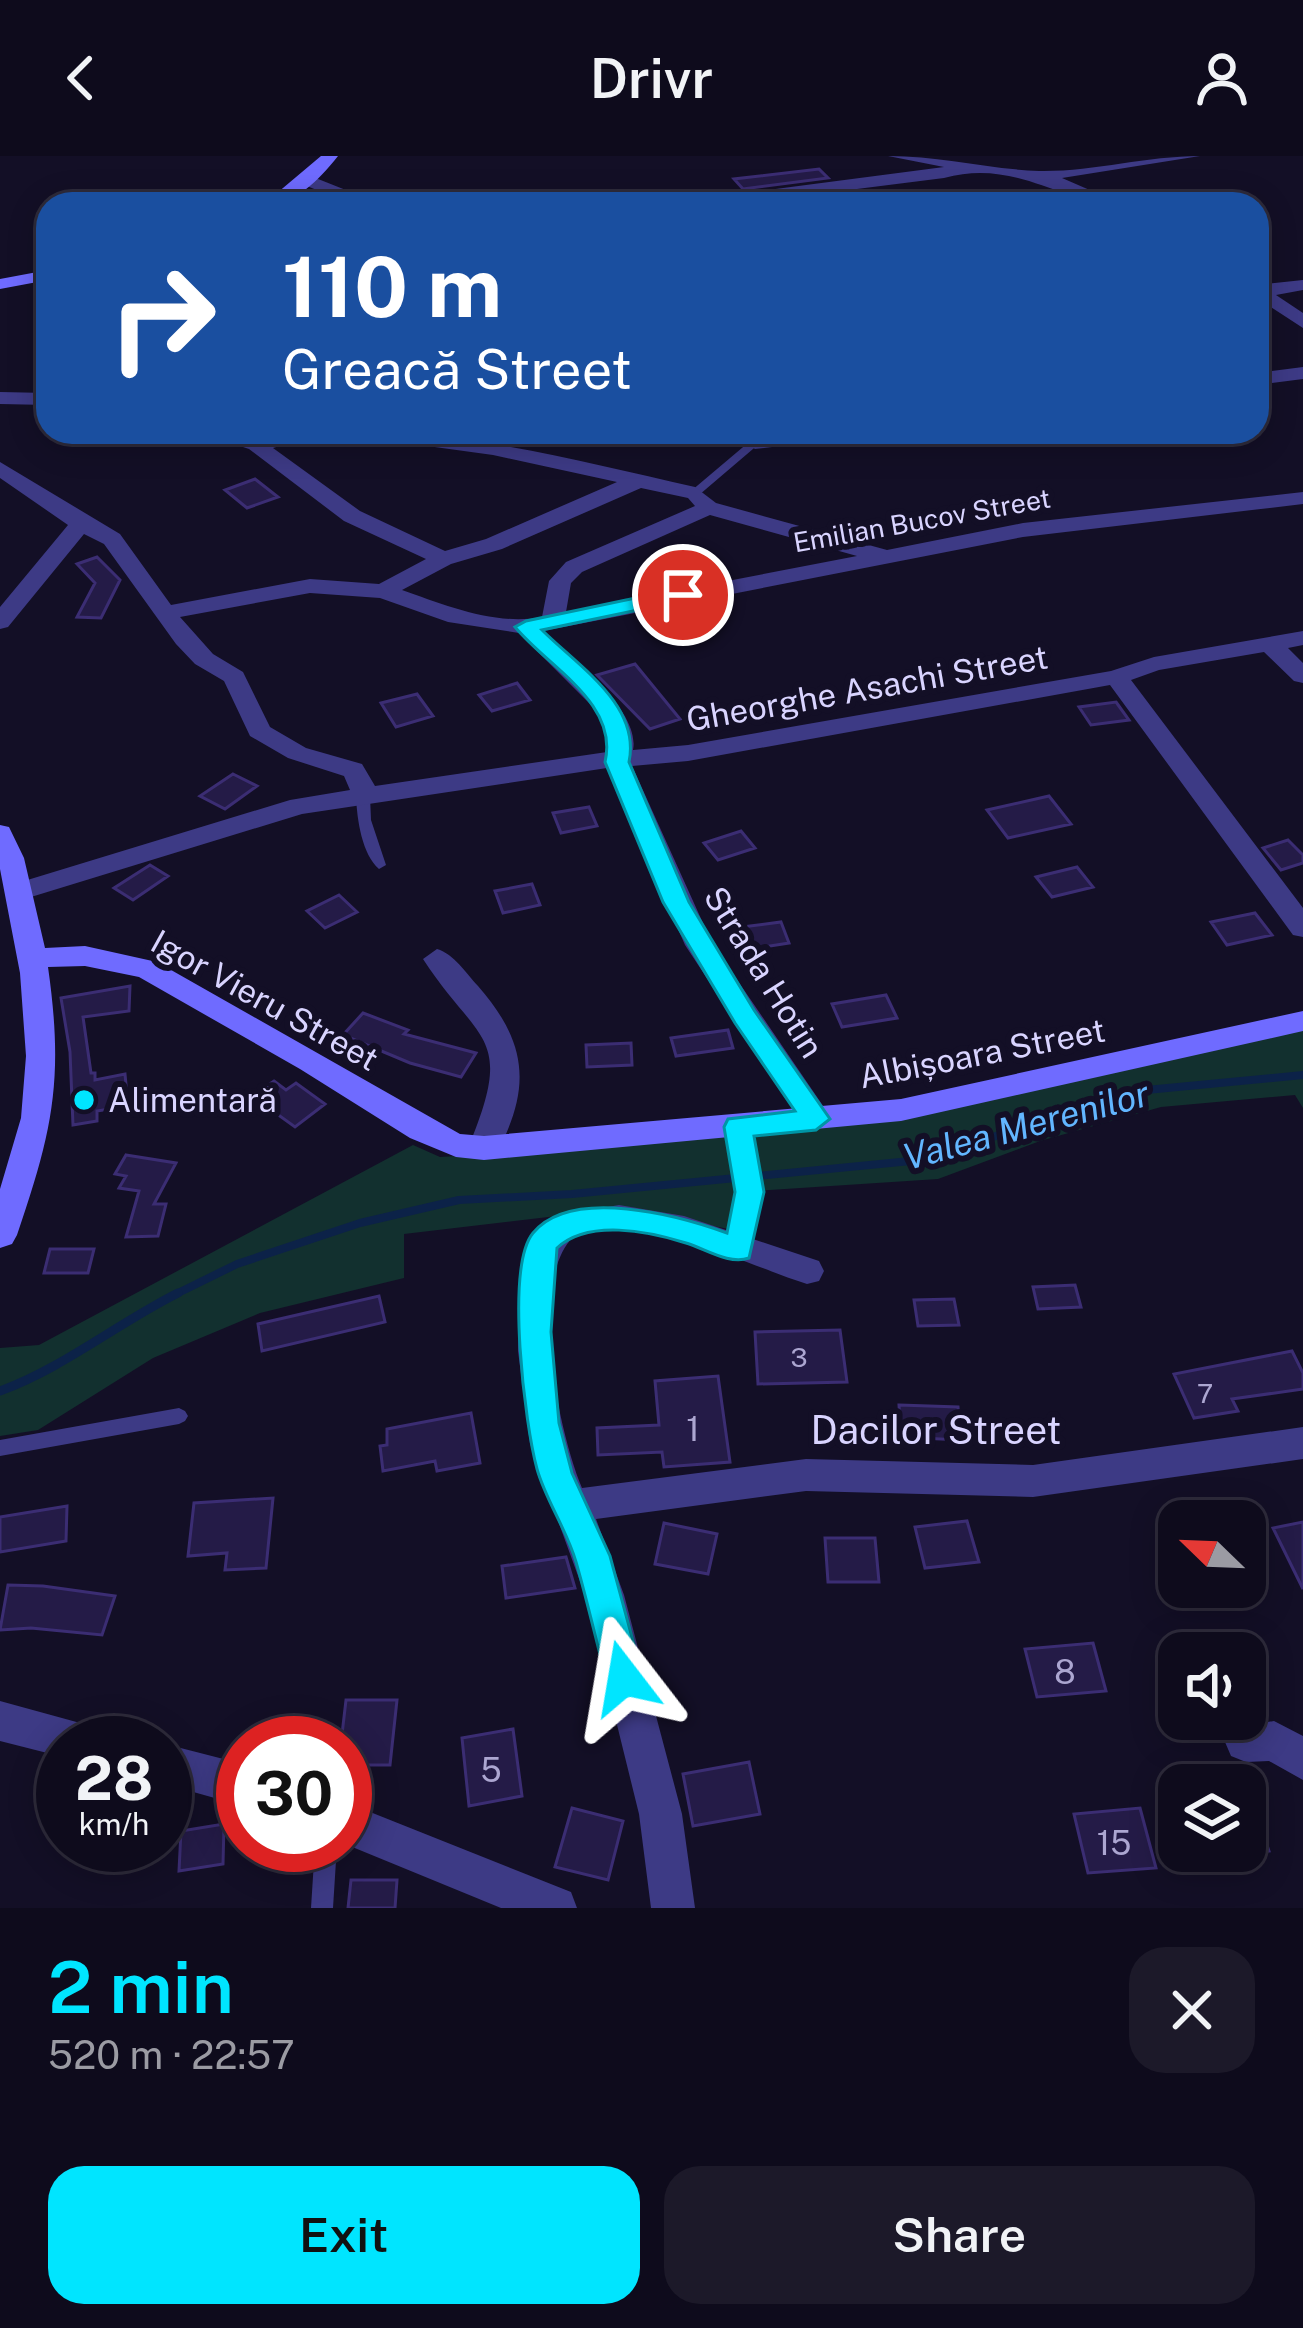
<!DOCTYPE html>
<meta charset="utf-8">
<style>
:root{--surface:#0e0b1c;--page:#1c1929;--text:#f1f3f6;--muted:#9b9ba3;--line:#2e2b3b;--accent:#00e5ff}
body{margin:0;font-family:"Public Sans",sans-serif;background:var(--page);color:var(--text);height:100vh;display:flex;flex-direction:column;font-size:45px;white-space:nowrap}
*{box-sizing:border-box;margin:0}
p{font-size:39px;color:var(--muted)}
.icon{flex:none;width:66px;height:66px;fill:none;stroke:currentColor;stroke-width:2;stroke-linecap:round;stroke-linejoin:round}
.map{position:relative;height:1752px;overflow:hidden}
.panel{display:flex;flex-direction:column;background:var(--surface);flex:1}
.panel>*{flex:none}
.top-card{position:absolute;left:36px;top:36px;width:1233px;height:252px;border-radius:36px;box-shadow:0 6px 30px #0003,0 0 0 3px var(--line);background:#1a4fa0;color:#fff;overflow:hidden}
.needle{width:78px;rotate:293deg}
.controls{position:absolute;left:1158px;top:1344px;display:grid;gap:24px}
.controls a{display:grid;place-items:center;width:108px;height:108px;border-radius:24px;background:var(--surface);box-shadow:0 6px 30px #0003,0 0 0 3px var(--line);font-size:60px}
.speed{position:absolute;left:36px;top:1560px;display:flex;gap:24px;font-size:60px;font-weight:700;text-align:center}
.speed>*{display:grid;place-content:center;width:156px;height:156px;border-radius:50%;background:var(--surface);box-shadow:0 6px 30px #0003,0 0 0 3px var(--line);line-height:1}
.speed small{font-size:30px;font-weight:400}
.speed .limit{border:18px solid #d22;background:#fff;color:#111}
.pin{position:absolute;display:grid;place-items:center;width:102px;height:102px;color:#fff;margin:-51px;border:6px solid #fff;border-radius:50%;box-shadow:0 3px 12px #0007}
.me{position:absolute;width:132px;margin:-66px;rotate:346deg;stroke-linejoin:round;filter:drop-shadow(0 0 9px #0008)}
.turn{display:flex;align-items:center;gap:42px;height:252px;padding:0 48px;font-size:54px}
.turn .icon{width:156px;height:156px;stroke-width:2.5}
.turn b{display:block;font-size:84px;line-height:102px}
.round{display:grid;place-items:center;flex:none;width:126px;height:126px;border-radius:36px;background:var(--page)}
.head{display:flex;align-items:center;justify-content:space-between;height:204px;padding:0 48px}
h1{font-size:72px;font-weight:600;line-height:90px;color:var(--accent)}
.button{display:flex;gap:24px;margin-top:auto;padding:24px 48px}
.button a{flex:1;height:138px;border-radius:36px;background:var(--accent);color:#111;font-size:48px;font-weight:600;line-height:138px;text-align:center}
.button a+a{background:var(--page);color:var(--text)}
header{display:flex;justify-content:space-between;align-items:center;height:156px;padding:0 48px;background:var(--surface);font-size:54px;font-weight:600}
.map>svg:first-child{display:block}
.green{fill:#12302f}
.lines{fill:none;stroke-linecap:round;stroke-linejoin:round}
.stream-far1{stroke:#0c2248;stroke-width:8}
.stream{stroke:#0c2248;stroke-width:9}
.building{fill:#241b47;stroke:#3b2d73;stroke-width:3}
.lane{fill:#3d3a85;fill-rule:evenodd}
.street{fill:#3d3a85;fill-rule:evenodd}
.secondary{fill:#6f6bff;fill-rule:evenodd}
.route{fill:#00e5ff;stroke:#0095a6;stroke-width:3}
.poi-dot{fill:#00e5ff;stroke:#130f26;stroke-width:4.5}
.labels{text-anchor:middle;stroke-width:12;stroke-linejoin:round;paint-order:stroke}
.far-street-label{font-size:27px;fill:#d9d4ff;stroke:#130f26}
.number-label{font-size:27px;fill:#aca6d1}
.street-label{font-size:33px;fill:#d9d4ff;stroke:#130f26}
.poi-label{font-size:33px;fill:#d9d4ff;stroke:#130f26;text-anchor:start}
.near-number-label{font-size:33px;fill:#aca6d1}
.water-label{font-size:36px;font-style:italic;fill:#62b6ff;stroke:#130f26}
.near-street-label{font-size:39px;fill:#d9d4ff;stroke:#130f26}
</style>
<header><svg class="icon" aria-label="back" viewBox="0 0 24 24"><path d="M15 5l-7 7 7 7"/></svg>Drivr<svg class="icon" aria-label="person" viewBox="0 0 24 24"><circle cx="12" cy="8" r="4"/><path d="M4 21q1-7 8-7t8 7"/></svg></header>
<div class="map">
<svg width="1303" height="1752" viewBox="0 0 1303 1752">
<rect width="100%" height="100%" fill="#130f26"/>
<!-- green -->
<path class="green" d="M1303,872V952L1295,939L1161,951L1040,985L938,1023L739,1036L735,1074L651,1059L599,1055L404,1078V1122L260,1157L153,1202L38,1274L0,1280V1192L39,1189L413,989L440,1001L492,998L877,966Z"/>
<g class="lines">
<!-- stream-far1 -->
<path class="stream-far1" d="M172,1140L237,1108L360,1067L459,1044L572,1038L921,1004L1136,935L1303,919"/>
<!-- stream -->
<path class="stream" d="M0,1235C63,1212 118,1167 178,1137"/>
</g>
<!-- building -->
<path class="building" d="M819,13L828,22L743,33L734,23Z
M255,323L278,341L247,352L225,334Z
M97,401L120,424L101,462L77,461L95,427L77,408Z
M635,508L680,563L650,573L597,519Z
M517,527L530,544L492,555L479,539Z
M417,538L433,560L396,571L381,547Z
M1116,546L1129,564L1091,569L1079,551Z
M233,618L257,630L225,653L200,640Z
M1049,640L1071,668L1008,682L987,654Z
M589,651L597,670L561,677L553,657Z
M741,675L755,692L718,704L704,687Z
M1288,684L1303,699V707L1281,714L1263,692Z
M150,709L168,720L133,744L114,732Z
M1077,711L1093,731L1052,741L1036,721Z
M532,728L540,749L503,757L495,735Z
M339,739L357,756L325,772L307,755Z
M1255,757L1272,779L1227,789L1211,766Z
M781,766L789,787L750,793L742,771Z
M130,830L129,855L83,861L91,917H95V924L125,918L128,950L97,955V965L73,969L70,896L61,842Z
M886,839L897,862L842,871L832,848Z
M363,857L408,874L404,878L476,897L461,921L410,907L343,879Z
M728,874L733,892L676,900L671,882Z
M631,887L632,909L587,911L586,889Z
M274,925L286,934L296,927L325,948L295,971L252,940Z
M126,999L176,1007L154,1048H166L158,1080L126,1081L139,1035L119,1032L126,1020L115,1018Z
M50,1093H94L88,1117H44Z
M1075,1129L1081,1151L1038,1153L1033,1131Z
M379,1140L385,1166L262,1195L258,1168Z
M954,1143L959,1169L918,1170L914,1144Z
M840,1174L847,1226L758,1228L755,1176Z
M1292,1195L1303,1217V1233L1232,1243L1238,1255L1194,1262L1174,1218Z
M718,1220L730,1306L664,1311L662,1296L598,1299L597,1272L659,1269L655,1225Z
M899,1249L958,1251L960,1284L901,1281Z
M471,1257L480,1307L437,1315L435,1305L383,1315L380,1290L387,1289V1273Z
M273,1342L266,1412L225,1414L227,1397L188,1400L194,1347Z
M67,1350L66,1385L0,1396V1361Z
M967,1365L979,1406L925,1412L915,1371Z
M1303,1366V1433L1273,1372Z
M664,1367L717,1378L708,1418L655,1408Z
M825,1382H875L879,1426H828Z
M566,1401L575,1432L506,1442L502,1410Z
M8,1429L43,1430L115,1440L102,1479L31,1472L0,1474Z
M1093,1487L1106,1535L1037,1541L1025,1493Z
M346,1544H397L390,1609H345V1587H341Z
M513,1573L522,1640L469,1650L462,1582Z
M749,1606L760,1658L693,1670L683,1618Z
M1245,1636H1249L1269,1695L1245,1698Z
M572,1652L623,1665L608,1724L555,1711Z
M1140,1652L1156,1712L1088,1717L1074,1658Z
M224,1668L223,1708L179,1715L181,1675Z
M351,1724H397L395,1752H348Z"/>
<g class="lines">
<!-- lane -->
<path class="lane" d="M742,276H752L760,287L699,339H691V335L749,286Z
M363,636L370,640L371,664L386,709L379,713C362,698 357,664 356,640Z
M738,965L744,967L746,971L757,1036L747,1094L745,1099L739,1101L733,1099L731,1094L741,1036L730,971L732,967Z
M179,1252L185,1255L188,1260L185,1265L179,1268L0,1300V1284Z
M315,1689H337L333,1752H311Z"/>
<!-- street -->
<path class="street" d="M888,0C940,0 988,13 1039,15C1092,16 1146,0 1200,0L1062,22L1122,48C1059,48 1016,2 944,22L739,48H691L699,43L944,11Z
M308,19L371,44L373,48H351L302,28L300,24Z
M1303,124V134L1276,139L1303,157V172L1257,142V129Z
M1303,211V223L1257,229V217Z
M0,236L48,237V249L0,248Z
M198,276H231L256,283L287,276H325L273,292L360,355L445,395L486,383L617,326L493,299L369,282L359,276C473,276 584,306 695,331L716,347L887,394L1023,367L1303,336V348L1023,381L543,475C570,501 641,554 633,594L688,589L1111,515L1154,501L1303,475V489L1288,492L1303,507V527L1294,525L1264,496L1159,514L1131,524L1303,752V781L1293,779L1110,529L688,605L632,610L712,787L832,963L827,971H805L685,789L607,612L302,658L31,741H11L7,735L11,729L290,644L350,634L344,620L288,602L250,580L224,525L195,508L176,488L104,388L84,378L8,471L0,473V451L68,369L0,322V306L120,378L171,449L310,423L379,428L426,403L344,365L249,293ZM641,332L688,342L695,350L566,406L549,425L542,461C495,470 445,449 402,434L451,408L502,393ZM710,359L857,400L566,456L571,427L582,416ZM310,437L380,442L448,466L519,477L599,557L609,585L607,596L375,630L362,608L306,592L270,571L243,516L213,498L180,461Z
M794,276H855L845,282L755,293L745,287L755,281Z
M437,793C454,798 466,817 478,830C528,887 532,933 495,1000H473L468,992C516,877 479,889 423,803Z
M619,1049L684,1060L819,1105L824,1115L819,1125L807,1128C735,1105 650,1057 573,1081C527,1128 559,1277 582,1332L806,1303L1033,1309L1303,1271V1303L1033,1341L806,1335L596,1363L624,1439L682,1658L695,1752H651L639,1658L585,1439L530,1288L518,1195V1133L523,1106L536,1076L561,1059Z
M0,1545L102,1573L108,1587H63V1601L0,1585Z
M1274,1565L1303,1580V1624L1269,1605L1246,1606L1231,1600L1225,1586L1231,1572Z
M165,1588L243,1608V1650L165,1628Z
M345,1646L571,1736L577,1752H501L345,1688Z"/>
<!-- secondary -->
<path class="secondary" d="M321,0H338C318,25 296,48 264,48Z
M48,114V124L0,133V123Z
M0,669L9,671L24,702L45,792L85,790L157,806L460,978L484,980L901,943L1303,855V875L901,965L484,1004L456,1001L410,982L300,913L139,821L85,810L48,811C64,923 53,974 17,1079L12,1088L0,1092V1033L21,962L26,900L20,817L0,713Z"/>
</g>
<!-- route -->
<path class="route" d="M683,432L694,439L691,443L542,474C578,510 641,549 629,606L689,746L754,854L830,963L816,974L754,980L764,1036L749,1102C729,1109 706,1093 686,1087C648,1075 588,1063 557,1092L551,1176L559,1267L572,1317L610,1400L643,1522L637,1534L624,1540L611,1534L606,1522C596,1484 587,1444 576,1406C567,1374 546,1345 537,1313C525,1269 505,1111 533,1077C572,1030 680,1060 727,1077L735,1036L724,971L728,963L795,955L735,867L663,746L605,606C619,547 549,512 515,471L526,465Z"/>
<!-- markers -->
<circle class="poi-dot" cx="84" cy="944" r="12"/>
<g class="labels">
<!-- far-street labels -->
<g class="far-street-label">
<text transform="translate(922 365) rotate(-10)" y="9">Emilian Bucov Street</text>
</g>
<!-- number labels -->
<g class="number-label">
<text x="799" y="1211">3</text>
<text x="1205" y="1247">7</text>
</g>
<!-- street labels -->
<g class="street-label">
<text transform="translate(867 532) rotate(-10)" y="12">Gheorghe Asachi Street</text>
<text transform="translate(764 816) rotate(58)" y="12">Strada Hotin</text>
<text transform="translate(265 844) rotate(29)" y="12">Igor Vieru Street</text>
<text transform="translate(982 897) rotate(-11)" y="12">Albișoara Street</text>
</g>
<!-- poi labels -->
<g class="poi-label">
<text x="108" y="956">Alimentară</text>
</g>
<!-- near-number labels -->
<g class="near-number-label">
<text x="693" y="1285">1</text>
<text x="1065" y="1528">8</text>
<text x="491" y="1626">5</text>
<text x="1114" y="1699">15</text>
</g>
<!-- water labels -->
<g class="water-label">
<text transform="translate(1026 969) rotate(-15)" y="13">Valea Merenilor</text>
</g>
<!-- near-street labels -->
<g class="near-street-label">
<text x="936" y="1288">Dacilor Street</text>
</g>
</g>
</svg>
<div class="controls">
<a><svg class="needle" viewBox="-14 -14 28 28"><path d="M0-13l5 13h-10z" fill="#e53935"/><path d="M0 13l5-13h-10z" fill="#9b9ba3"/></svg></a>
<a><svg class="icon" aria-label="sound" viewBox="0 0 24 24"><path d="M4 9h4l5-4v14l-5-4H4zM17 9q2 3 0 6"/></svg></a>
<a><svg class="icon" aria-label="layers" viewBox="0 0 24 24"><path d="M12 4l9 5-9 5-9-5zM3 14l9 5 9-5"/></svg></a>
</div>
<div class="speed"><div>28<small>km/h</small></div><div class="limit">30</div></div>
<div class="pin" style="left:683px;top:439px;background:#d93025"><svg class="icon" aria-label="arrive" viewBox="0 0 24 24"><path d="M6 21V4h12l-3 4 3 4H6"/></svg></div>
<svg class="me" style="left:624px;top:1522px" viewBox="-20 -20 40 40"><path d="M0-17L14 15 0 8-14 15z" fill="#00e5ff" stroke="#fff" stroke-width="4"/></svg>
<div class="top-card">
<div class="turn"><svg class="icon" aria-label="right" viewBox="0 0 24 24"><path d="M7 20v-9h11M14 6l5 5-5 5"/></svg><div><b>110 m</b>Greacă Street</div></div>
</div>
</div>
<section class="panel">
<div class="head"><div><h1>2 min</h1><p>520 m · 22:57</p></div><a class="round"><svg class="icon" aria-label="close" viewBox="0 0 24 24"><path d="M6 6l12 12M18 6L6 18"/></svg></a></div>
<div class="button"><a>Exit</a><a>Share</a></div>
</section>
